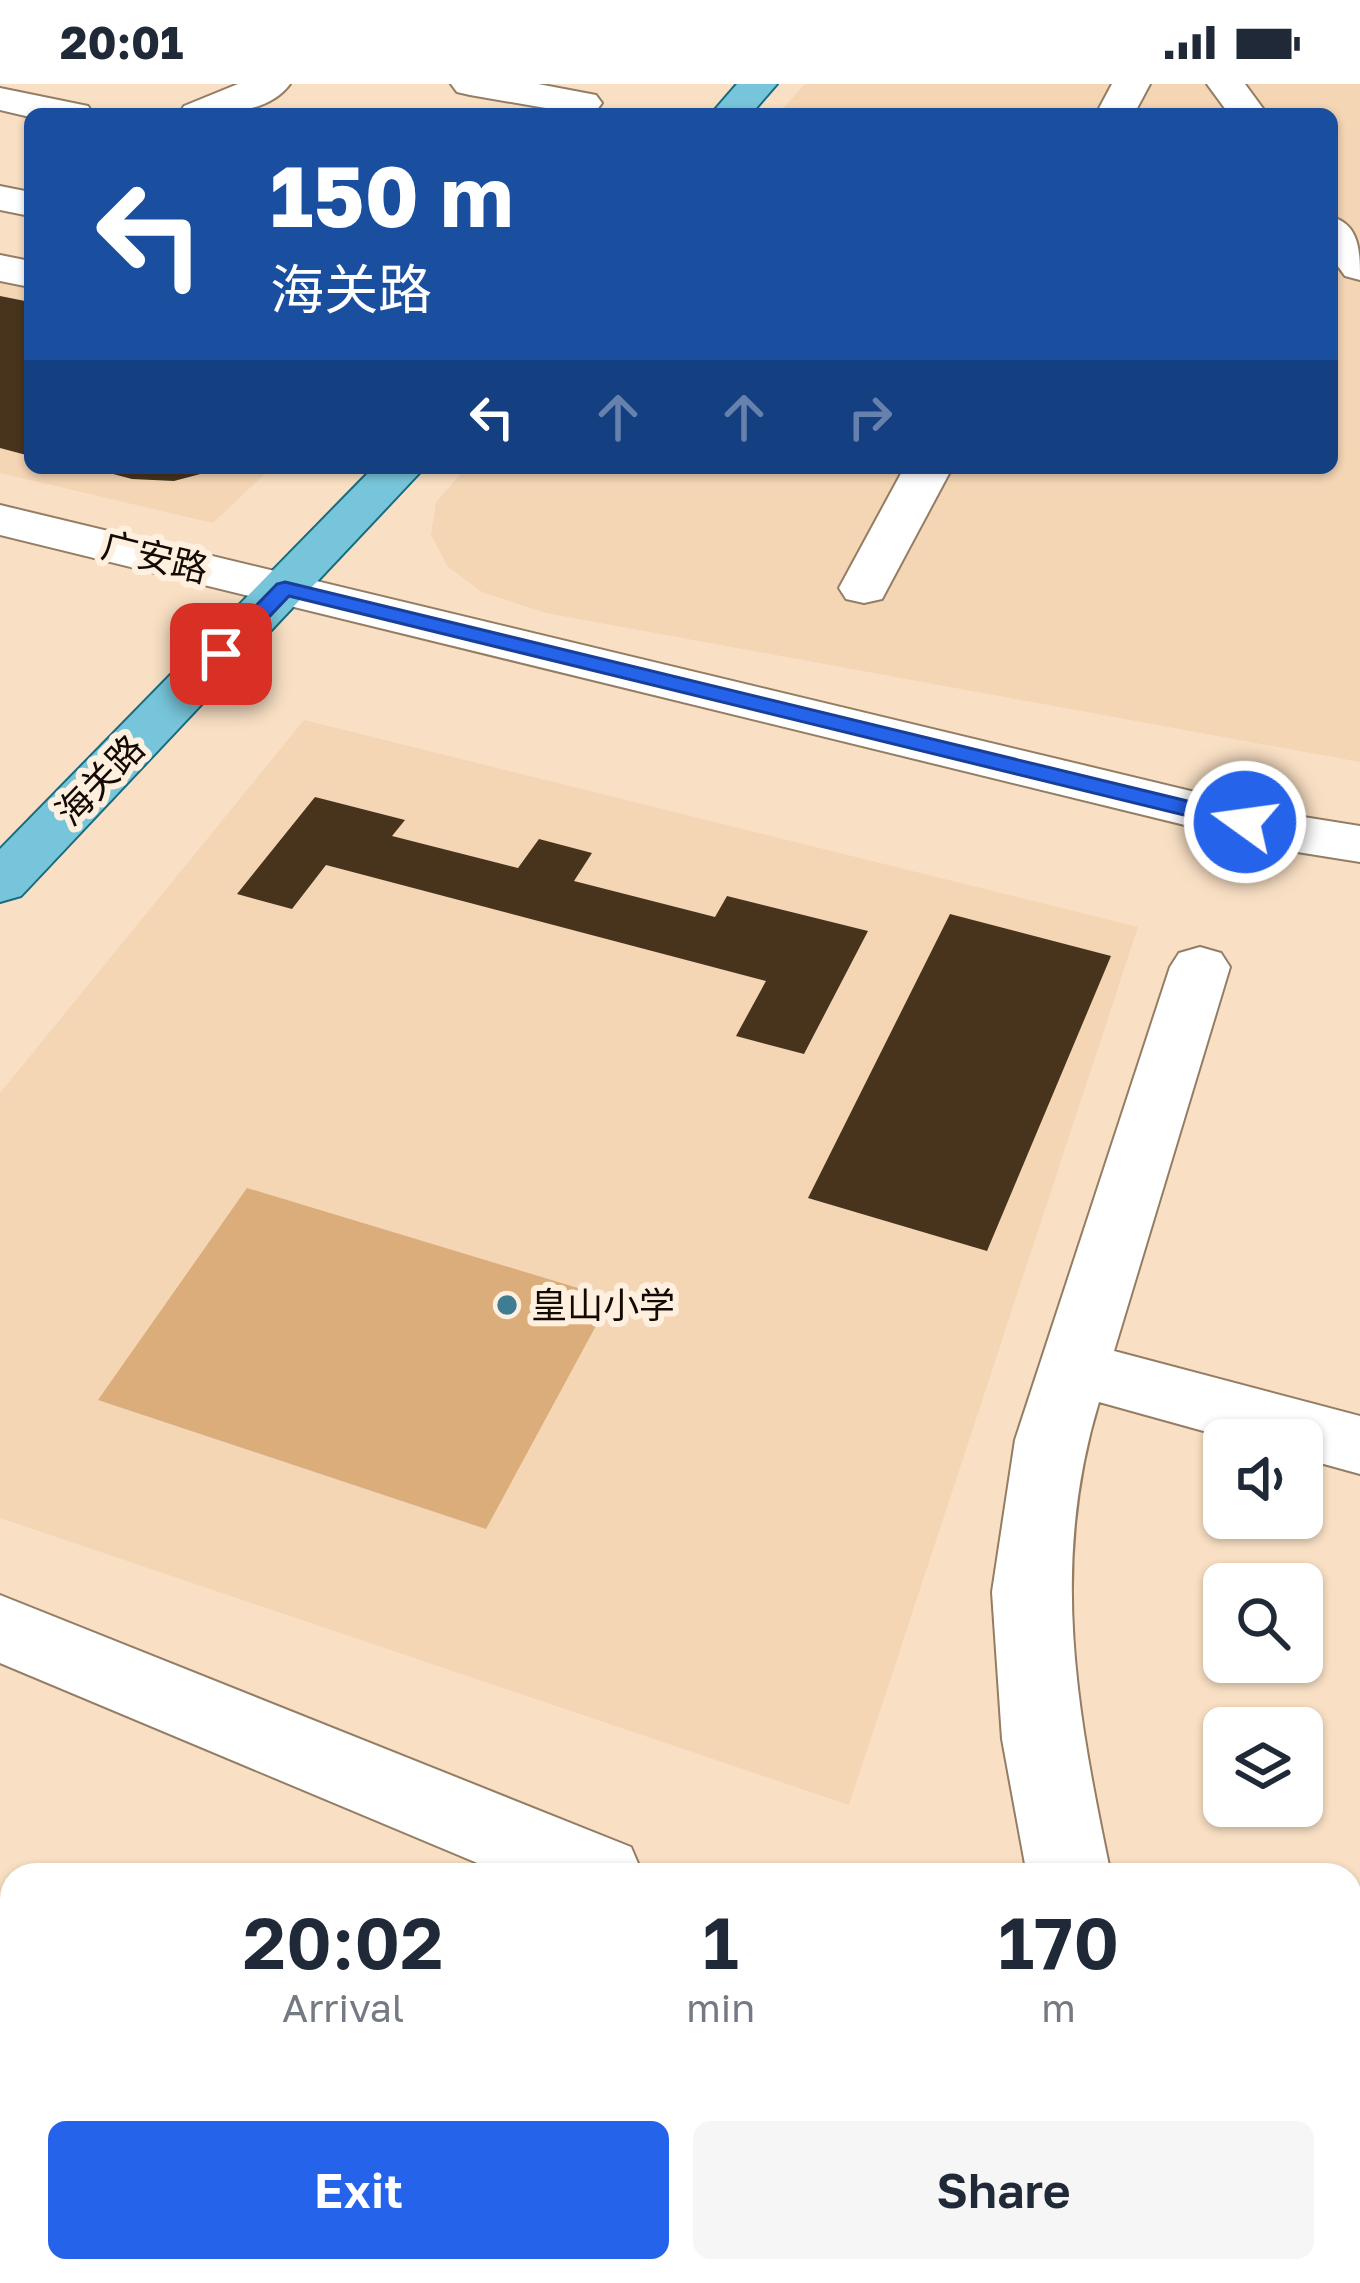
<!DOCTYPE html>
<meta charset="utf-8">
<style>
:root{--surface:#fff;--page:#f6f6f7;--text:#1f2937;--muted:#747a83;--accent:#2563eb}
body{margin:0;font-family:"Golos Text","Noto Sans SC",sans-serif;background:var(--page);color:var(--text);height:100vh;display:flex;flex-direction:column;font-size:45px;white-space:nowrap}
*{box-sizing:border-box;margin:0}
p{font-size:39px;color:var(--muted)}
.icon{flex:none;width:66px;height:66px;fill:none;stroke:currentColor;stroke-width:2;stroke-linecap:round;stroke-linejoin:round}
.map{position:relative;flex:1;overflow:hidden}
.details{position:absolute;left:0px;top:1779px;width:1362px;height:420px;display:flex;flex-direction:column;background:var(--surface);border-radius:36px 36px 0 0;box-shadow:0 3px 9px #0004}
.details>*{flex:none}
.banner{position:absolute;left:24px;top:24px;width:1314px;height:366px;border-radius:18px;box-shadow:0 3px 9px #0004;background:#1a4fa0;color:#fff;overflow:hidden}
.buttons{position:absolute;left:1203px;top:1335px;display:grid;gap:24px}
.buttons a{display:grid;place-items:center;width:120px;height:120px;border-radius:18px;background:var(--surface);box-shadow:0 3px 9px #0004;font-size:60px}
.pin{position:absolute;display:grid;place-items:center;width:102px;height:102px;color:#fff;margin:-51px;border-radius:24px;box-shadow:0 6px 18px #0006}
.me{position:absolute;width:132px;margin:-66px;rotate:284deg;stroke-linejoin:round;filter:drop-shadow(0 0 9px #0008)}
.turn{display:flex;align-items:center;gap:42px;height:252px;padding:0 48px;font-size:54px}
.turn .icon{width:156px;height:156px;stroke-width:2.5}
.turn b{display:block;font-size:84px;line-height:102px}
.lanes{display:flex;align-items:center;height:114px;padding:0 48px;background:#0003;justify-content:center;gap:60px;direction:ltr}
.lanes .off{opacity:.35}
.eta{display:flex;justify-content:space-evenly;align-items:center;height:204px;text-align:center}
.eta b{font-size:72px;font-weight:600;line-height:84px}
.cta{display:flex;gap:24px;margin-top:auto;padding:24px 48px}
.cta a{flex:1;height:138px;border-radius:18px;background:var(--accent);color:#fff;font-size:48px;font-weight:600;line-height:138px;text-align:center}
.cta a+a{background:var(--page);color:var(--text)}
.status{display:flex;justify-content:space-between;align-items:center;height:84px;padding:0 60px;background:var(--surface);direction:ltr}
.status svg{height:33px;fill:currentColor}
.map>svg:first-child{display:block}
.built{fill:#f4d5b4}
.green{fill:#daad7a}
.building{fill:#48341d}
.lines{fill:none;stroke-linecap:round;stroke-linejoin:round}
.minor-casing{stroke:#947d64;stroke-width:4}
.major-casing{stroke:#196b7f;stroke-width:4}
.minor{fill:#fff;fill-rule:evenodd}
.major{fill:#77c5da;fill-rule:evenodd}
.route{fill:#2563eb;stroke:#184099;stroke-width:3}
.poi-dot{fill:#3e7d92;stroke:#feefde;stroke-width:4.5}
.labels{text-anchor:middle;stroke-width:12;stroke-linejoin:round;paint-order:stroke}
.street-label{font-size:36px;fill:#130b03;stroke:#feefde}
.poi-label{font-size:36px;fill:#130b03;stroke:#feefde;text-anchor:start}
</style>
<div class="status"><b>20:01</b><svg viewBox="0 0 49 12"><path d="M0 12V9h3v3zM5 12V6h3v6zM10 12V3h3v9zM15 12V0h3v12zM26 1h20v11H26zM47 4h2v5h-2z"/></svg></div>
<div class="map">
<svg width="1360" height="2199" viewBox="0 0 1360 2199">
<rect width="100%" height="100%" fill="#f9e0c4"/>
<!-- built -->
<path class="built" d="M805,0H1360V678L546,529L482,508L448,483L431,451L436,418L466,384H1332V30H778Z
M0,197L30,204V384H271L213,439L0,389Z
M304,636L1138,843L849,1721L0,1434V1009Z"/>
<!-- green -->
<path class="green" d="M247,1104L611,1214L486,1445L98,1316Z"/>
<!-- building -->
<path class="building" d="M0,212L30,218V372L0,364Z
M91,384H223L174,397L132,395Z
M315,713L405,736L392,752L518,784L539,755L592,769L574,797L715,833L727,812L868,847L804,970L736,952L766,897L326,781L292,825L237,810Z
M950,830L1111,872L987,1167L808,1114Z"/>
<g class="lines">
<!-- minor casing -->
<g class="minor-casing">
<path id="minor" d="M238,0H290C267,32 213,30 179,30L184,22Z
M451,0H538L596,11L602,19L596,27L580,30L470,11L457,8Z
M1112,0H1150L1134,30H1096Z
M1207,0H1245L1267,30H1229Z
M0,4L88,22L93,30L30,33L0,26Z
M0,102L30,108V132L0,126Z
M1332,133C1360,141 1360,168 1360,196L1345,192L1332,174Z
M0,171L30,177V203L0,197Z
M904,384H952L882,515L864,519L846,515L839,504Z
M0,421L1291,731L1360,742V778L1291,767L0,451Z
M1200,863L1221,869L1230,883L1114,1267L1360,1332V1390L1302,1374V1356H1236L1099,1318C1049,1482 1077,1628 1111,1791H1027L1002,1655L992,1508L1015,1356L1170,883L1179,869Z
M0,1511L631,1763L643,1791H506L0,1579Z
M0,1985L12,1990V2081L0,2076Z
M287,2187H401L406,2199H292Z
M1084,2187H1178L1180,2199H1086Z"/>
</g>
<!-- major casing -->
<g class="major-casing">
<path id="major" d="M737,0H777L751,30H711Z
M373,384H424L21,812L0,818V765Z"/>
</g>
<!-- minor -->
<use href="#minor" class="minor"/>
<!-- major -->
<use href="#major" class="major"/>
</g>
<!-- route -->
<path class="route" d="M285,498L1245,731L1257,738L1245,746L289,512L229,575H214V565L277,500Z"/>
<!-- markers -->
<circle class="poi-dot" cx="507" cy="1221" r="12"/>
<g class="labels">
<!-- street labels -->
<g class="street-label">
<text transform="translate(155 473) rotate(14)" y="13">广安路</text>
<text transform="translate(100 696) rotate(-46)" y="13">海关路</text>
</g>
<!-- poi labels -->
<g class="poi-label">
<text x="531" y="1234">皇山小学</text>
</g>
</g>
</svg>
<div class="buttons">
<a><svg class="icon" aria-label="sound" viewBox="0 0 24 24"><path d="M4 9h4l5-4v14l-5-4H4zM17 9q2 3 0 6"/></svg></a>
<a><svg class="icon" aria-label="search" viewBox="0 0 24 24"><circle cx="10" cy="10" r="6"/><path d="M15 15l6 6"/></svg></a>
<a><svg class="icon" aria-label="layers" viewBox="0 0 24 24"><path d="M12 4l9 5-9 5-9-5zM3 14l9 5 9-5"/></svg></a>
</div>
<div class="pin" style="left:221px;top:570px;background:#d93025"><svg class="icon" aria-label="arrive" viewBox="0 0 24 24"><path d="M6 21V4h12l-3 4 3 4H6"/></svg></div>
<svg class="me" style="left:1245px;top:738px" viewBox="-20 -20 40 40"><circle r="17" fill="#2563eb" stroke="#fff" stroke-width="3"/><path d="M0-11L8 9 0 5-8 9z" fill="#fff"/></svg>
<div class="banner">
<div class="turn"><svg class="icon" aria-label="left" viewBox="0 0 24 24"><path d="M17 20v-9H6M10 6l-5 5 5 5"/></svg><div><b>150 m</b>海关路</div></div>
<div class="lanes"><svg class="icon" aria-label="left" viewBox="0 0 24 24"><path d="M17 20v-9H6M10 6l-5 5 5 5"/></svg><svg class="icon off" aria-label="ahead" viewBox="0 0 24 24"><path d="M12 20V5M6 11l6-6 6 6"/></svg><svg class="icon off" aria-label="ahead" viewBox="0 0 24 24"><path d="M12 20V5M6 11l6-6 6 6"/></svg><svg class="icon off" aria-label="right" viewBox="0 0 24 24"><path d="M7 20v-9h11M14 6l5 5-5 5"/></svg></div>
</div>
<section class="details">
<div class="eta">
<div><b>20:02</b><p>Arrival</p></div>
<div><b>1</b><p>min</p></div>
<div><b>170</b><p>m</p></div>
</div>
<div class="cta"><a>Exit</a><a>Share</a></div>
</section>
</div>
